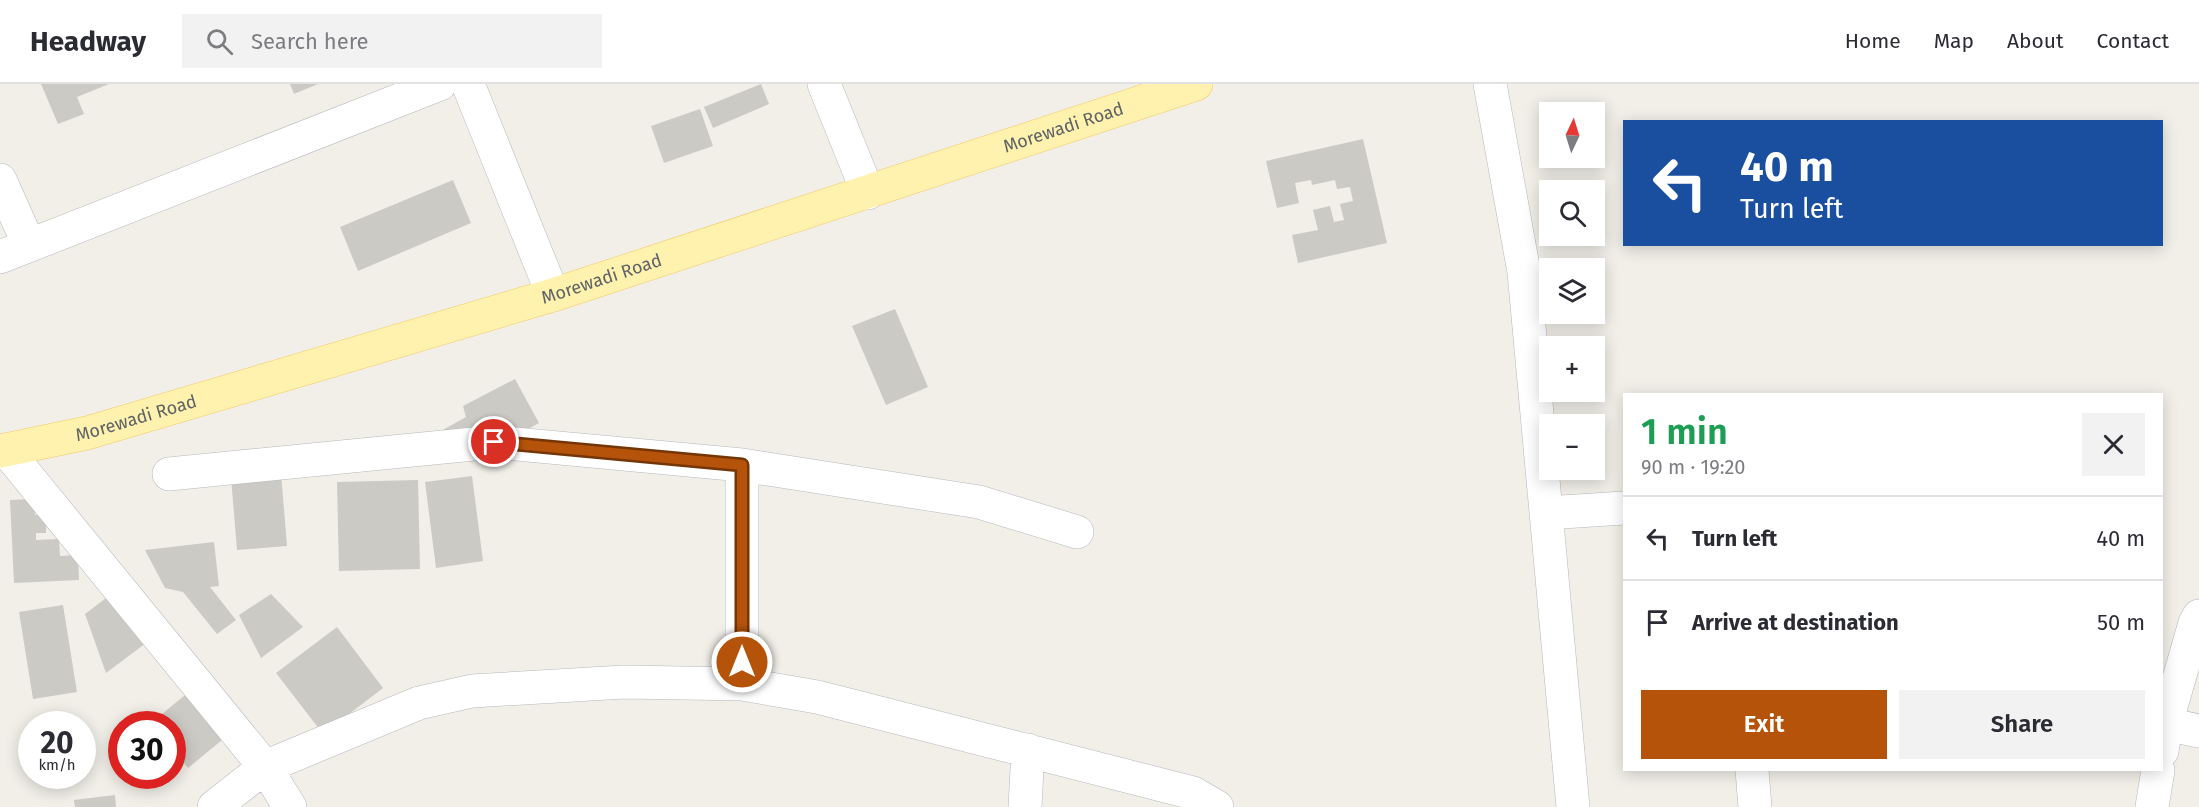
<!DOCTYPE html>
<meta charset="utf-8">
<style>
:root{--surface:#fff;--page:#f2f2f3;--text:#2b2b33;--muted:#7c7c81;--line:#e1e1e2;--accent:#b45309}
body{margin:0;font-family:"Fira Sans",sans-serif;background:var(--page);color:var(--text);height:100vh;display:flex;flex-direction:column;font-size:22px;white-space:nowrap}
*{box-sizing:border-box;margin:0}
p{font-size:20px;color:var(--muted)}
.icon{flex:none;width:33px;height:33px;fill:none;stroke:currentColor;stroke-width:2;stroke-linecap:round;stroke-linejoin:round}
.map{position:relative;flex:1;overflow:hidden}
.drawer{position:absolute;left:1623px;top:309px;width:540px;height:378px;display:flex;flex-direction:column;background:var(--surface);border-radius:0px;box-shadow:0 3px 15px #0003}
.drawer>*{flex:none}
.banner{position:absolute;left:1623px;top:36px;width:540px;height:126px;border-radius:0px;box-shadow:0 3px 15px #0003;background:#1a4fa0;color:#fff;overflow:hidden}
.needle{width:39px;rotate:4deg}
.tools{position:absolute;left:1539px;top:18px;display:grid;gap:12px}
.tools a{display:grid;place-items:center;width:66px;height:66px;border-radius:0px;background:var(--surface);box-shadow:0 3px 15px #0003;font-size:30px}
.speed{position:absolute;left:18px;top:627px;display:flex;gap:12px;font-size:30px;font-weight:700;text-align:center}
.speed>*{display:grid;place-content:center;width:78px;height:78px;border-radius:50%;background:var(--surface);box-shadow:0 3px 15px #0003;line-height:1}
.speed small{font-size:15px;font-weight:400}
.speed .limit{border:9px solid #d22;background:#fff;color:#111}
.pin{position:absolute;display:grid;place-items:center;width:51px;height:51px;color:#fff;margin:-26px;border:3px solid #fff;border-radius:50%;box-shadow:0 2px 6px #0007}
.me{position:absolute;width:66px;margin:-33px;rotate:0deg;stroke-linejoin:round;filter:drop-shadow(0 0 4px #0008)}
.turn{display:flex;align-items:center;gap:21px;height:126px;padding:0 18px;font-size:27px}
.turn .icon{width:78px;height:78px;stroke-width:2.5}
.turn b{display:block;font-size:42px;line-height:51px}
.round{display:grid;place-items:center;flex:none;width:63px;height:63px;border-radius:0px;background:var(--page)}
.headline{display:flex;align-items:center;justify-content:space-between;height:102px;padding:0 18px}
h1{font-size:36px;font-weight:600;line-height:45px;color:#1e9e55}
.primary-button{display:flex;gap:12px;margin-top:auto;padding:12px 18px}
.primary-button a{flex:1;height:69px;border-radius:0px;background:var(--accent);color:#fff;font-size:24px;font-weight:600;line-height:69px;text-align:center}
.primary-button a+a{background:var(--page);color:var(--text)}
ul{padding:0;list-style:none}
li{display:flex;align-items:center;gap:18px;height:84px;padding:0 18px;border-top:2px solid var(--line)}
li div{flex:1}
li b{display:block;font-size:22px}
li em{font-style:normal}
header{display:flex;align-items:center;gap:36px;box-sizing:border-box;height:84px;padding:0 30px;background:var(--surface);border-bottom:2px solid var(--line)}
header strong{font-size:28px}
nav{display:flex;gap:33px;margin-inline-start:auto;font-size:21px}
.search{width:420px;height:54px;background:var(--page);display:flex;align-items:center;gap:15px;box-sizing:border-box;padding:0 21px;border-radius:0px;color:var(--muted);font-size:22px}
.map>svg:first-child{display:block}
.building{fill:#cccac5}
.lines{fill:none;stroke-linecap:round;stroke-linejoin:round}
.minor-casing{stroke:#b5b8bc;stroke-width:34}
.major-casing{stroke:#f2c960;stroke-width:34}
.minor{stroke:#fff;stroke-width:33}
.major{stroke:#fff2af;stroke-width:33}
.route-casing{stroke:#753606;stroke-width:15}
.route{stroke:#b45309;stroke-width:10}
.labels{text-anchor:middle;stroke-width:4.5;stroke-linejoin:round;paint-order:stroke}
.street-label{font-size:18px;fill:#5f6368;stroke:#fff}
</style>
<header>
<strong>Headway</strong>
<div class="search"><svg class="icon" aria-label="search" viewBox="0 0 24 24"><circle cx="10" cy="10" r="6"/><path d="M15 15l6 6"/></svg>Search here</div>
<nav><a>Home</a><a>Map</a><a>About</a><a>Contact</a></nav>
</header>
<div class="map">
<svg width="2199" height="723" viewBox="0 0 2199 723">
<rect width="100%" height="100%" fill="#f1efe8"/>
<!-- building -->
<path class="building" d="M41,0H109L77,13L84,30L58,40Z
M290,0H318L294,10Z
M761,0L769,20L713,44L704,23Z
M700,25L713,62L664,79L651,42Z
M1363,55L1387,159L1298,179L1292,151L1318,146L1313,126L1330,122L1334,138L1344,136L1340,120L1353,117L1350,103L1337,105L1335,96L1312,101L1311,96L1295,99L1299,119L1277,124L1266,77Z
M453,96L471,139L358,187L340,143Z
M895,225L928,303L886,321L852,242Z
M515,295L539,339L513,353L448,359L441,347L466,333L463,322Z
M281,389L287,462L237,466L231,393Z
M472,392L483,477L436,484L425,398Z
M418,396L420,485L339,487L337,398Z
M34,415L35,431L46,430V449H36V456L59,455L60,472L78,471L79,496L14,499L10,416Z
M214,458L219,502L210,503L236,536L217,550L183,508L165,504L145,466Z
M271,510L303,543L261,574L239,531Z
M110,511L146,559L106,589L85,530Z
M63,521L77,608L33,615L19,528Z
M337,543L383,604L323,650L276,589Z
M190,607L227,652L188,684L172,664V640H153L151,639Z
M115,711L116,723H75L74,716Z"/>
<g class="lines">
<!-- minor casing -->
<g class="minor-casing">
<path id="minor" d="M468,0L553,211
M824,0L868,109
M1490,0L1524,188L1573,723
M0,96L29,161
M0,173L440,0
M6,366L265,683L290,723
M742,381V600
M169,390L494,358L742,381L979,418L1077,448
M1546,429L1624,424
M2166,640L2199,647
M2162,667L2166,640L2195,539L2199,532
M1752,686L1755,723
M214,723L265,683L419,619L472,607L624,598L742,600L817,613L1193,709L1217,723
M1025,723L1028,666
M2152,723L2158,686"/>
</g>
<!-- major casing -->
<g class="major-casing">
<g id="major">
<path id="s1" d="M0,367L87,349L553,211L1196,0"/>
</g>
</g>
<!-- minor -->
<use href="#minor" class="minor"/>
<!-- major -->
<use href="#major" class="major"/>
</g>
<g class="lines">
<!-- route casing -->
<g class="route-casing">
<path id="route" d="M494,358L742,381V578"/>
</g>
<!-- route -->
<use href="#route" class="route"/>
</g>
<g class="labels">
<!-- street labels -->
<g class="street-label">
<text dy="6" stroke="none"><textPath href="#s1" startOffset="1112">Morewadi Road</textPath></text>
<text dy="6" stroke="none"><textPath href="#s1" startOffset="626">Morewadi Road</textPath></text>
<text dy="6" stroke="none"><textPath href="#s1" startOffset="140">Morewadi Road</textPath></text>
</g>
</g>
</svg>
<div class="tools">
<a><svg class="needle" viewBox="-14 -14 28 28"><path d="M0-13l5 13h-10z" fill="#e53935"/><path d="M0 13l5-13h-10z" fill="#7c7c81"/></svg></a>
<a><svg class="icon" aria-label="search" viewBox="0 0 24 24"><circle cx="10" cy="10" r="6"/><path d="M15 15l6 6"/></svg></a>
<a><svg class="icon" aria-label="layers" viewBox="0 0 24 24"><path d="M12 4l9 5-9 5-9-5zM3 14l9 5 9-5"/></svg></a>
<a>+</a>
<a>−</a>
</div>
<div class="speed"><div>20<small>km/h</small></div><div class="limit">30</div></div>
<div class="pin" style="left:494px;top:358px;background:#d93025"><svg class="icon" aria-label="arrive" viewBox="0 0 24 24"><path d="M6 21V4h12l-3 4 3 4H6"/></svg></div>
<svg class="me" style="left:742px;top:578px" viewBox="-20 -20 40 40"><circle r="17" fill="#b45309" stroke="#fff" stroke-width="3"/><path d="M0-11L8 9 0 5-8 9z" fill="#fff"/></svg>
<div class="banner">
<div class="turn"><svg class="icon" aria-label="left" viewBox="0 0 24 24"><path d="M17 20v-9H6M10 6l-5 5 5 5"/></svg><div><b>40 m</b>Turn left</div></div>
</div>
<section class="drawer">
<div class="headline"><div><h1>1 min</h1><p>90 m · 19:20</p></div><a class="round"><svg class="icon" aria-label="close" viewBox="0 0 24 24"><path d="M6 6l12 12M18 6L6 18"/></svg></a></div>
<ul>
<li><svg class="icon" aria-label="left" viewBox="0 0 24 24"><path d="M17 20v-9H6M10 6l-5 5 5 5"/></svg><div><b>Turn left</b></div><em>40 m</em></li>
<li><svg class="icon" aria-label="arrive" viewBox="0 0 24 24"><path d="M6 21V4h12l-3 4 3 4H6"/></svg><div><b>Arrive at destination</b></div><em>50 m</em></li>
</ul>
<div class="primary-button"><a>Exit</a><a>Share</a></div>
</section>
</div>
